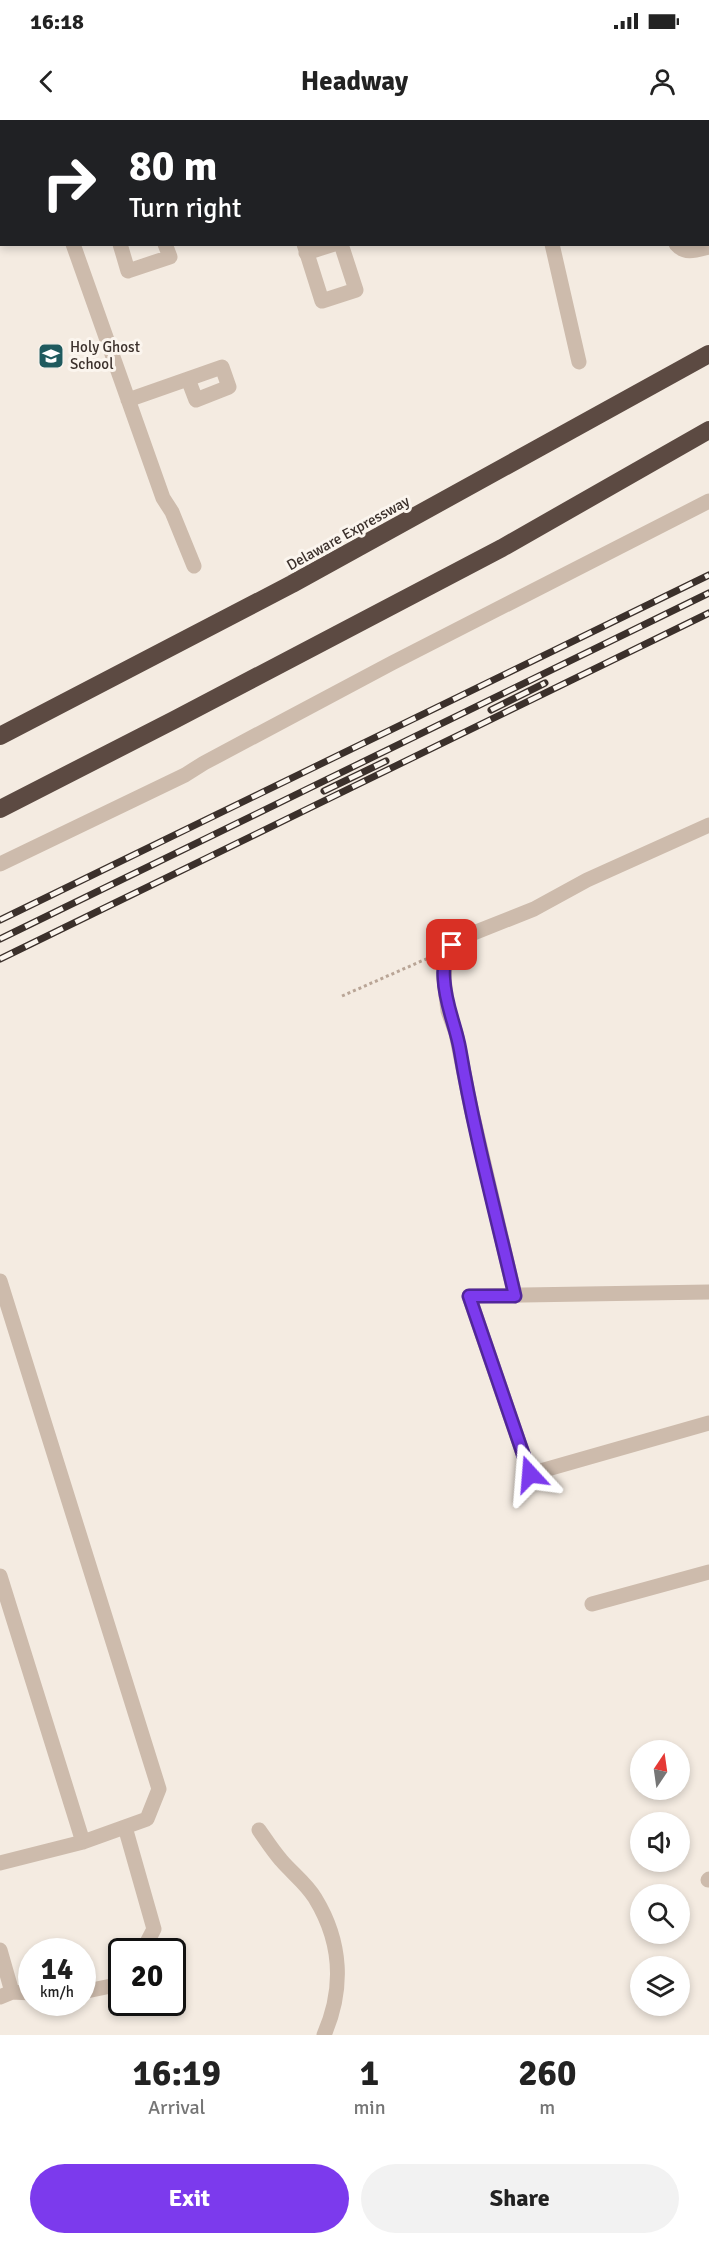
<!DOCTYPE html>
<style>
:root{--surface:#fff;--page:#f2f2f2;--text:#222;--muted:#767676;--accent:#7c3aed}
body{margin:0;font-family:Signika,sans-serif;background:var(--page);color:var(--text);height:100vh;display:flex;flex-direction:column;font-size:22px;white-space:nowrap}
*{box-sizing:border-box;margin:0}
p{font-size:20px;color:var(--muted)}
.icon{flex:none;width:33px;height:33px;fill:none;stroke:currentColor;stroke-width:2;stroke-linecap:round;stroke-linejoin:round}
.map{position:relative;height:1915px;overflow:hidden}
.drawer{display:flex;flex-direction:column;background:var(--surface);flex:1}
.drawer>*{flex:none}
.top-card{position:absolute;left:0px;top:0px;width:710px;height:126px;box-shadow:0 3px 9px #0003;background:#202124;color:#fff;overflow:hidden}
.needle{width:39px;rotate:13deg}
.controls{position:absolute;left:630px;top:1620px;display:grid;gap:12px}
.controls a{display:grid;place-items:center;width:60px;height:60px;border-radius:50%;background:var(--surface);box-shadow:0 3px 9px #0003;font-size:30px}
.speed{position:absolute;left:18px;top:1818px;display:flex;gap:12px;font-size:30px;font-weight:700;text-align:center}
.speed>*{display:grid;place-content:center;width:78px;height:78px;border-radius:50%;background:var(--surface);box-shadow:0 3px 9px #0003;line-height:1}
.speed small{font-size:15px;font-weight:400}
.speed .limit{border:3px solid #111;border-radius:9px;background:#fff;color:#111}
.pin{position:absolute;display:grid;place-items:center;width:51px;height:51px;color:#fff;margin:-26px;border-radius:12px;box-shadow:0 3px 9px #0006}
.me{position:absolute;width:66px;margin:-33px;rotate:341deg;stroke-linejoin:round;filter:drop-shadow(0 0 4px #0008)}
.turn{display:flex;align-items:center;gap:21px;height:126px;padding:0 30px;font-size:27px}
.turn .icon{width:78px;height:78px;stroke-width:2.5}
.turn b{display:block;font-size:42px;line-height:51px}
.eta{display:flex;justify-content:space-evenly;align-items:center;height:102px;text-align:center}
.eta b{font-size:36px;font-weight:700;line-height:42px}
.cta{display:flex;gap:12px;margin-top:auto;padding:12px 30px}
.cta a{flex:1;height:69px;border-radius:36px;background:var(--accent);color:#fff;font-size:24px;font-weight:700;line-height:69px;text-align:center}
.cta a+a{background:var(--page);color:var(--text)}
.status{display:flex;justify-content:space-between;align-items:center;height:42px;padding:0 30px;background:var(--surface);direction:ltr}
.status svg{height:16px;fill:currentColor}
header{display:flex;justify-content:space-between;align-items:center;height:78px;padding:0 30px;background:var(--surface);font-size:27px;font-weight:700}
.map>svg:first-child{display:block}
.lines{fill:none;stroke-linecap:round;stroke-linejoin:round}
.path{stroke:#b9a596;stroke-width:3;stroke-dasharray:3 3;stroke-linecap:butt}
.minor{stroke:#cdbbac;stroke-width:15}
.highway{stroke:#5c4a42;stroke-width:18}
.rail-casing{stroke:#3b302b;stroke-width:7}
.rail{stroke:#fbf5ee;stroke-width:4.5;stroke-dasharray:14;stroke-linecap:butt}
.route-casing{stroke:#51269a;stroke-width:15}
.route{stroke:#7c3aed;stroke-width:10}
.labels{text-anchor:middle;stroke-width:6;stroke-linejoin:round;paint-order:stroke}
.poi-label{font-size:15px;fill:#3b302b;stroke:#fbf5ee;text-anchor:start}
.street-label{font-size:15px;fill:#3b302b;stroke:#fbf5ee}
</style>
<div class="status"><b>16:18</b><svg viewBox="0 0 49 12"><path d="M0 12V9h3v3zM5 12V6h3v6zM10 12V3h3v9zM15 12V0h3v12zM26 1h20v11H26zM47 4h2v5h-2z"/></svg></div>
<header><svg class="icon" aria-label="back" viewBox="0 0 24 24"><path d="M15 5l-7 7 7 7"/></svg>Headway<svg class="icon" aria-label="person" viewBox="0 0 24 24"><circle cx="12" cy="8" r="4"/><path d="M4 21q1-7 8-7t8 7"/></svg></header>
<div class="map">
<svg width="709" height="1915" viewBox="0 0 709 1915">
<rect width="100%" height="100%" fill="#f4ebe1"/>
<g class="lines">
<!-- path -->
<path class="path" d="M342,876L433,836"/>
<!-- minor -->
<path class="minor" d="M29,0L30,2
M118,0V2
M263,0L264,2
M523,0L524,2
M668,2L669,0
M73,124L163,378L172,392L194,446
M120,124L128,151L170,137L165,124
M304,124L322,181L356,170L341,124
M552,124L579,242
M676,124C685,135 697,130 709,127
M306,133L334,124
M128,280L222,247L229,267L196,280L188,259
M0,744L185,655L204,643L392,543L709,381
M0,1161L159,1669L147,1699L83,1722L0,1743
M709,1172L469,1176L530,1354L709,1303
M515,1176L471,988L456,913L448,891L444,859L446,833L452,825L466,816L534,789L587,760L709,705
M0,1456L83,1722
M592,1484L709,1452
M125,1707L154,1809L142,1832
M259,1710C266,1720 273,1731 281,1740C292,1753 306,1763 315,1778C342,1822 344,1869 324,1915
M708,1760L709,1759
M0,1830L12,1872L0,1877
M12,1872L32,1873
M82,1872L111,1866L122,1857"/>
<!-- highway -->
<path class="highway" d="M0,616L292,464L709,234
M0,689L174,600L502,428L709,310"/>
<!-- rail casing -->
<g class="rail-casing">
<path id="rail" d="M491,590L545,563
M324,671L386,641
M0,800L709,455
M0,819L709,473
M0,839L709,493"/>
</g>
<!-- rail -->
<use href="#rail" class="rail"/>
</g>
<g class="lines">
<!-- route casing -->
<g class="route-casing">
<path id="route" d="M452,825C444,835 443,847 444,859C445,884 456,906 460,930C474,1013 496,1094 515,1176H469L530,1354"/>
</g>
<!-- route -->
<use href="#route" class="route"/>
</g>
<!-- icons -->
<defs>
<g id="school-square" transform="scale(1.35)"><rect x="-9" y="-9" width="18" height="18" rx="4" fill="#1f5a5e" stroke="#fbf5ee"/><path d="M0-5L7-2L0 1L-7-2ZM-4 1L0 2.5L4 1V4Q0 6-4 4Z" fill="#fff"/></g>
</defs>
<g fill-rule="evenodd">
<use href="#school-square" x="51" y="236"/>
</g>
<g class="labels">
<!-- poi labels -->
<g class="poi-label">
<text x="70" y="232">Holy Ghost<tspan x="70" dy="17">School</tspan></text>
</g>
<!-- street labels -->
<g class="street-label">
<text transform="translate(348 413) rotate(-29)" y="5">Delaware Expressway</text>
</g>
</g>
</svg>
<div class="controls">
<a><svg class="needle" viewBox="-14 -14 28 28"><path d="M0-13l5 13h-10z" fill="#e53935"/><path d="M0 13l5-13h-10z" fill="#767676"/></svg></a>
<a><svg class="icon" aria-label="sound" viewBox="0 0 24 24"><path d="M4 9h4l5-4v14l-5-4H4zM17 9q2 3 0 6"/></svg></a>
<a><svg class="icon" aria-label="search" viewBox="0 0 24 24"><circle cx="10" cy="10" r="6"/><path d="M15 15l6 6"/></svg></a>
<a><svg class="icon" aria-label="layers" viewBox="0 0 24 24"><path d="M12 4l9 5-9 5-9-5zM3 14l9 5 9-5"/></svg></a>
</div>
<div class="speed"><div>14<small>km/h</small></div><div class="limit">20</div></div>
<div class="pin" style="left:452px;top:825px;background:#d93025"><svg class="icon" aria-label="arrive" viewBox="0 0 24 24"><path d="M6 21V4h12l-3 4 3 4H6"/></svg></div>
<svg class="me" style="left:530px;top:1354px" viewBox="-20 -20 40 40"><path d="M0-17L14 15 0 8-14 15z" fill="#7c3aed" stroke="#fff" stroke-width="4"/></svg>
<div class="top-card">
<div class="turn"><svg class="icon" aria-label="right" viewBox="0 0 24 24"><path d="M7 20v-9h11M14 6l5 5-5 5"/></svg><div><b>80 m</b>Turn right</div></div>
</div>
</div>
<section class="drawer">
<div class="eta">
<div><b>16:19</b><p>Arrival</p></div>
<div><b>1</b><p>min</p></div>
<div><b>260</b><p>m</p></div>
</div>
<div class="cta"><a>Exit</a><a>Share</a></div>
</section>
